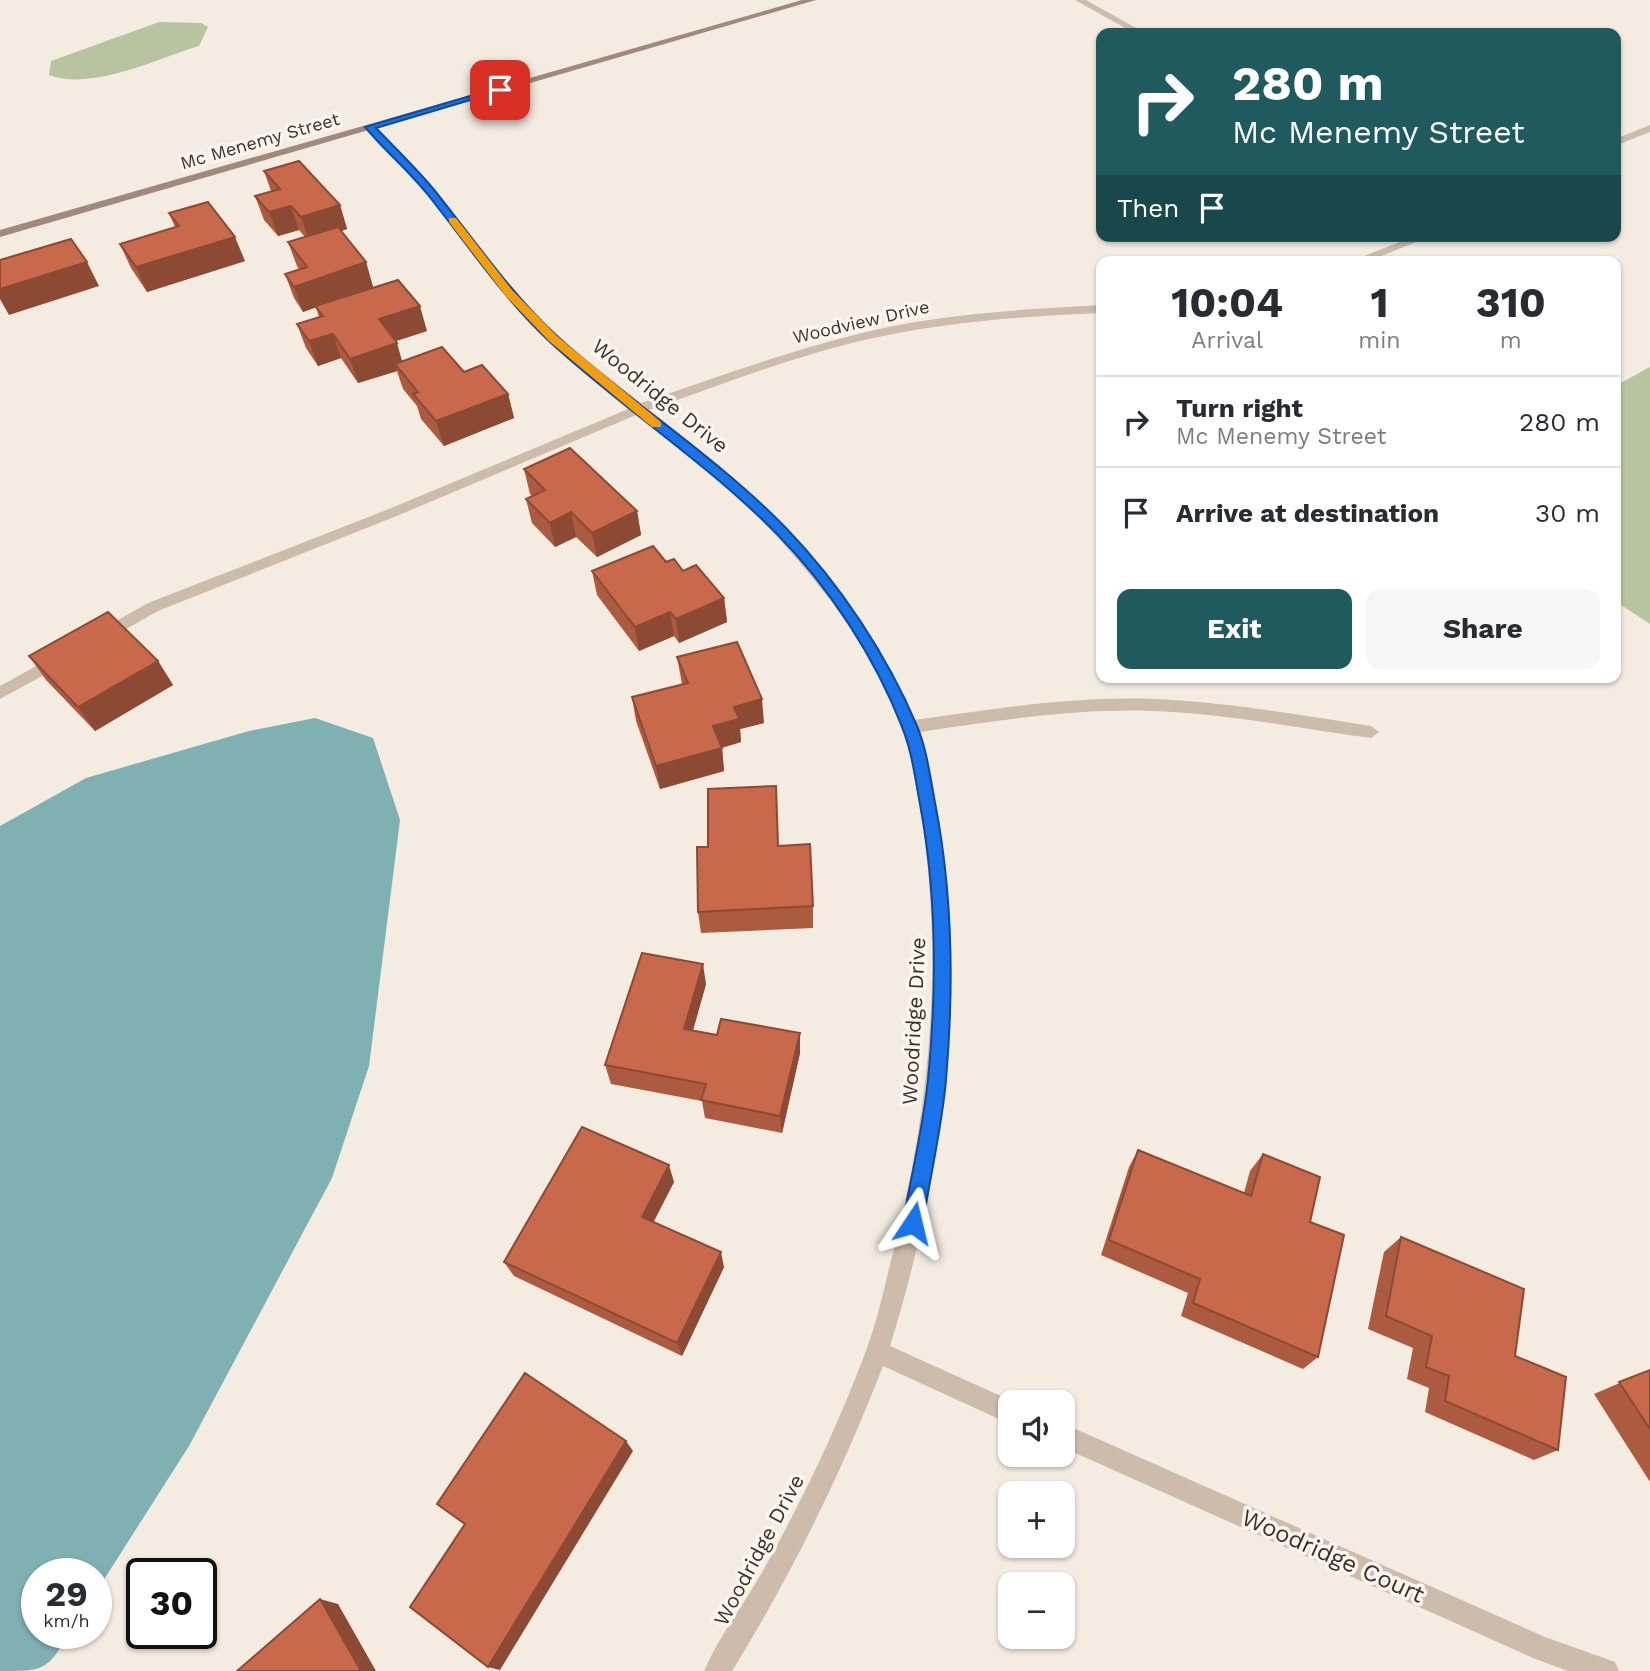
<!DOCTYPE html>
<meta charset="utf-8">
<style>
:root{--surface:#fff;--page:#f7f7f7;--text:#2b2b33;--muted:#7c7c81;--line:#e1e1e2;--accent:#1f5a5e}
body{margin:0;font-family:"Work Sans",sans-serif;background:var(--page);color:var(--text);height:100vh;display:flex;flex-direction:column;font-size:26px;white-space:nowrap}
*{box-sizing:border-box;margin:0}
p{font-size:23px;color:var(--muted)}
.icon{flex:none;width:38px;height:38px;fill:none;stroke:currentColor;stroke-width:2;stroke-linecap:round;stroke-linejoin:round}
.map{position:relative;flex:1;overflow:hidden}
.sheet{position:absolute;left:1096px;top:256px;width:525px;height:427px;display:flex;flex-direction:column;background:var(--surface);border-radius:14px;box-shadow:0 2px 5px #0004}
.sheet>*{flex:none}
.hud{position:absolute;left:1096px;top:28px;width:525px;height:214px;border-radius:14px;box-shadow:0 2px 5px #0004;background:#1f5a5e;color:#fff;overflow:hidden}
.buttons{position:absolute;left:998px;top:1390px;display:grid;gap:14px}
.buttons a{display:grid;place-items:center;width:77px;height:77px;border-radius:14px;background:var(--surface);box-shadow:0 2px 5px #0004;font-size:35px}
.speed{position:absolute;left:21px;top:1558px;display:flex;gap:14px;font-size:35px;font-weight:700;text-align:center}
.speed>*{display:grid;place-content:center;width:91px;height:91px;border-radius:50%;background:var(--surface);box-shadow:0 2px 5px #0004;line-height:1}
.speed small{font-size:18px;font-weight:400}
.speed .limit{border:4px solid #111;border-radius:10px;background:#fff;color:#111}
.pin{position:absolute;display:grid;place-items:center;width:60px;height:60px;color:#fff;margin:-30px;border-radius:14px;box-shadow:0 4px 10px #0006}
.me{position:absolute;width:77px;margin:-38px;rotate:10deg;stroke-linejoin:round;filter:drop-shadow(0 0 5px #0008)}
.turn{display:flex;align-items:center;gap:24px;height:147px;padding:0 21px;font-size:32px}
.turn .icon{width:91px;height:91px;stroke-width:2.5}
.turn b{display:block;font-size:49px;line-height:60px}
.then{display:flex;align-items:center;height:66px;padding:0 21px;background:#0003;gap:14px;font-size:26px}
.eta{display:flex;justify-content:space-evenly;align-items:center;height:119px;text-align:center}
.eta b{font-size:42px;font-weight:700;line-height:49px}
.primary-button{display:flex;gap:14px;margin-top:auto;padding:14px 21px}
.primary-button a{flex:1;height:80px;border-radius:14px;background:var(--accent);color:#fff;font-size:28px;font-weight:700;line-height:80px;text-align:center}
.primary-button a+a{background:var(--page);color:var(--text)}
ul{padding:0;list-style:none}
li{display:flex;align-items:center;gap:21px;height:91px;padding:0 21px;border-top:2px solid var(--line)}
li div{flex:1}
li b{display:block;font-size:26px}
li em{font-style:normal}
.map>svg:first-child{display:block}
.green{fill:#b8c4a0}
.water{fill:#7fb0b2}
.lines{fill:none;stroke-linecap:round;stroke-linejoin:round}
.lane{fill:#cdbbac;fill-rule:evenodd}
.street{fill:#cdbbac;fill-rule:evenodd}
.secondary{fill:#a18a7d;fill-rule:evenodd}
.wall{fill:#ac5a40}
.shaded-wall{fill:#8c4a34}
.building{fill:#c8694b;stroke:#8c4a34;stroke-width:2}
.route{fill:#1a73e8;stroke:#114b97;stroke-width:2}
.slow{fill:#f59e0b}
.labels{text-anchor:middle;stroke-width:7;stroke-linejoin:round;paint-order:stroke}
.far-street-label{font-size:18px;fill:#3b302b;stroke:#fbf5ee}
.street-label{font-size:21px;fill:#3b302b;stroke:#fbf5ee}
.near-street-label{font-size:24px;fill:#3b302b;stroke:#fbf5ee}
</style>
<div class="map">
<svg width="1650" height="1671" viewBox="0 0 1650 1671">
<rect width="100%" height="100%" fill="#f4ebe1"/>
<!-- green -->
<path class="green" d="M159,22L201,23L208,27L199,46C155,59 93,91 49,75L51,61Z
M1650,367V624L1615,601V386Z"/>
<!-- water -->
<path class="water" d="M315,718L373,738L400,820L369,1066L332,1178L189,1446L96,1592V1573H37V1633H70C46,1671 45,1671 0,1671V826L86,778L249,731Z"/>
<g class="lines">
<!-- lane -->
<path class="lane" d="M638,405L645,409L643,412L399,515L158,611L105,641L100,643L92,637L95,633L148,603L389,509Z
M60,653L66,655L68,659L66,663L0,699V686Z"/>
<!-- street -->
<path class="street" d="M1075,0H1086L1145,33H1134Z
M366,125H374L429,182L510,285L541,320L580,355L641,403C721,376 801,346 884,328C955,313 1028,309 1101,305V313C1030,316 958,321 888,335C807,351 728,382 649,410C759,493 860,591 915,720C994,709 1074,696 1154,699C1227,702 1299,715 1371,726L1379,732L1371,738C1299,728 1227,714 1154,711C1075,708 997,721 920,732C930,762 935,794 940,826C967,1000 942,1178 890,1346L1014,1402H1010V1424L883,1366C842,1472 792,1574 732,1671H704C719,1636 745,1603 764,1569C802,1501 836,1430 864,1356C876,1326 883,1293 891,1261C929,1116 944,969 922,821C917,791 913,760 903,732C881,664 835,602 788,549C718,468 627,414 550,342C503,298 468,245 428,195C409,172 388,151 366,129Z
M1650,125V132L1615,146V139Z
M1414,236H1431L1369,261H1352Z
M1062,1423L1545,1637L1615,1662L1619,1671H1568L1533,1658L1062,1447Z"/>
<!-- secondary -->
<path class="secondary" d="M802,0H816L0,237V230Z"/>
</g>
<!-- wall -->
<path class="wall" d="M264,171L340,205L347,229L341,231L366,262L373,287L352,294L427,331L395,341L402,362L464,372L508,394L514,418L444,446L421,419L417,406L403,389L397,371L358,383L341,358L318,366L306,348L297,324L319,317L316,307L303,312L294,298L285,274L299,269L297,266L288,242L305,237L299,230L278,236L264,220L255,196L271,191Z
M169,213L245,261L147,292L131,268L120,244L175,227Z
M524,469L637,511L641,535L597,557L576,537L555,547L532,523L526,499L532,496L530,494Z
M666,562L683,571L724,598L727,622L679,643L674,636L639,651L597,595L592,571Z
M29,656L158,661L173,685L95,731L46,680Z
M677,657L764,723L740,729L741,742L722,748L724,771L660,789L636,721L632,697L682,684Z
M778,846L813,906V928L701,933L698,912Z
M706,984L693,1030L800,1053L782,1133L705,1118L702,1101L611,1084L605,1065Z
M1138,1150L1244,1193L1250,1171L1263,1154L1310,1222L1318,1357L1303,1369L1181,1316L1188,1293L1101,1255L1129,1167Z
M674,1182L653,1222L724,1267L682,1356L514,1276L504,1262Z
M1401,1237L1515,1356L1558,1450L1534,1460L1425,1412L1429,1388L1407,1379L1413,1348L1368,1329L1384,1252Z
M1650,1370V1482L1594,1394Z"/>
<!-- shaded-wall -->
<path class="shaded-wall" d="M340,205L347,229L309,241L301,217Z
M291,206L299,230L278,236L269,212Z
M235,237L245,261L147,292L136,267Z
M87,262L99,286L9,315L0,299V289Z
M366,262L373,287L303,312L294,287Z
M420,306L427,331L387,344L379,319Z
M333,334L341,358L318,366L309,341Z
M397,343L404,368L395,364L397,371L358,383L350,359Z
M508,394L514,418L444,446L436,421Z
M637,511L641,535L597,557L592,533Z
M571,512L576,537L555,547L550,523Z
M724,598L727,622L679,643L676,619Z
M670,612L674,636L639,651L635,627Z
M158,661L173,685L95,731L78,707Z
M762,699L764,723L740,729L741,742L716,749L713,726L734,707Z
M722,748L724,771L660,789L656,766Z
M703,964L706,984L688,1048L684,1029Z
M800,1033V1053L782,1133L780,1116Z
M669,1165L674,1182L648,1233L642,1217Z
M721,1252L724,1267L682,1356L677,1343Z
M626,1441L633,1451L500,1670L488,1667Z
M320,1599L338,1604L376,1671H361Z"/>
<!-- building -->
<path class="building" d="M299,161L340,205L301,217L291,206L269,212L255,196L280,189L264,171Z
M208,202L235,237L136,267L120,244L179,226L169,213Z
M338,227L366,262L294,287L285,274L307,267L288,242Z
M71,239L87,262L0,289V260Z
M398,280L420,306L379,319L397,343L350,359L333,334L309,341L297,324L323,316L315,306Z
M442,347L464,372L482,365L508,394L436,421L413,394L418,392L395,364Z
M570,448L637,511L592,533L571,512L550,523L526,499L545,490L524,469Z
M653,546L666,562L674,559L683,571L696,565L724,598L676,619L670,612L635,627L592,571Z
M108,612L158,661L78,707L29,656Z
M737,642L762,699L734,707L739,719L713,726L722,748L656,766L632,697L688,683L677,657Z
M776,786L778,846L810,844L813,906L698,912L697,847H708V789Z
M642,953L703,964L684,1029L717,1035L721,1019L800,1033L780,1116L701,1100L706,1084L605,1065Z
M582,1127L669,1165L642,1217L721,1252L677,1343L504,1262Z
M1138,1150L1251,1196L1263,1154L1320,1177L1310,1222L1344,1235L1318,1357L1193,1303L1200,1279L1109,1240Z
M1401,1237L1524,1289L1515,1356L1566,1377L1558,1450L1445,1401L1449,1376L1426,1367L1432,1336L1386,1316Z
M1650,1370V1429L1619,1382Z
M525,1373L626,1441L488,1667L410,1607L465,1524L437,1504Z
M320,1599L361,1671H237Z"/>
<!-- route -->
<path class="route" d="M497,88L504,90L376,128C396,149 417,169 435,191C475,241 511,294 558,337C632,404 717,457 786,528C840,584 887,655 917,726C927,750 930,777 935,803C953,894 954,987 946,1080C942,1127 930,1176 923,1223L920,1230L913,1233L906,1230L903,1223C911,1176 923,1128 928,1080C937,988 937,895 920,804C915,778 912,751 902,727C875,657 829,587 777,534C707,463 623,409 550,342C503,298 468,245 428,195C409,171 385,151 365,127Z"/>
<!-- slow -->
<path class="slow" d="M449,218H456L512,290L557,336L661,422V427H652L549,341L505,295L449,222Z"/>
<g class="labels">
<!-- far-street labels -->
<g class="far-street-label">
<text transform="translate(260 141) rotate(-16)" y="6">Mc Menemy Street</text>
<text transform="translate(861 322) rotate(-13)" y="6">Woodview Drive</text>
</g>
<!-- street labels -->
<g class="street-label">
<text transform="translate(660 396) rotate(39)" y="7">Woodridge Drive</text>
<text transform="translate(914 1021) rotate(-87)" y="7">Woodridge Drive</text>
<text transform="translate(759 1550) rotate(-62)" y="7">Woodridge Drive</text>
</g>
<!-- near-street labels -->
<g class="near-street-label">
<text transform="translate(1333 1556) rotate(24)" y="8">Woodridge Court</text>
</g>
</g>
</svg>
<div class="buttons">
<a><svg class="icon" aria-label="sound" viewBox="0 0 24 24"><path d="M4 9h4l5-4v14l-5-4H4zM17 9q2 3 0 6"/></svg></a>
<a>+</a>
<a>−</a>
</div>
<div class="speed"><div>29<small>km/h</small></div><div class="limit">30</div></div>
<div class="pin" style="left:500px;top:90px;background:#d93025"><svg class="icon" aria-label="arrive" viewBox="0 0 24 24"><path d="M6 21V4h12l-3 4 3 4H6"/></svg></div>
<svg class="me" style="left:913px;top:1223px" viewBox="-20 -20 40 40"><path d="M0-17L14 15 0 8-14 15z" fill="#1a73e8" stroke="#fff" stroke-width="4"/></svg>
<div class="hud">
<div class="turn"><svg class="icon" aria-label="right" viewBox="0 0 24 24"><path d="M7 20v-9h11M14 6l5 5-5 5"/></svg><div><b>280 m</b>Mc Menemy Street</div></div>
<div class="then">Then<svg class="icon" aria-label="arrive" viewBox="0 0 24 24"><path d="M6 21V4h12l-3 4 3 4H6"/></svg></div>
</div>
<section class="sheet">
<div class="eta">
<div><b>10:04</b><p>Arrival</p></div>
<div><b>1</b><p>min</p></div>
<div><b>310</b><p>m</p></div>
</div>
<ul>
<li><svg class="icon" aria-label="right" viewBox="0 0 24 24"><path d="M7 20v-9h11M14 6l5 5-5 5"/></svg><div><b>Turn right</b><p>Mc Menemy Street</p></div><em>280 m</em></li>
<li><svg class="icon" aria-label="arrive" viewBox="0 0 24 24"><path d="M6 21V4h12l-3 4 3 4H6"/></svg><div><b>Arrive at destination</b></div><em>30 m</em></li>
</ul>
<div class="primary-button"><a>Exit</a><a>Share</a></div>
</section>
</div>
